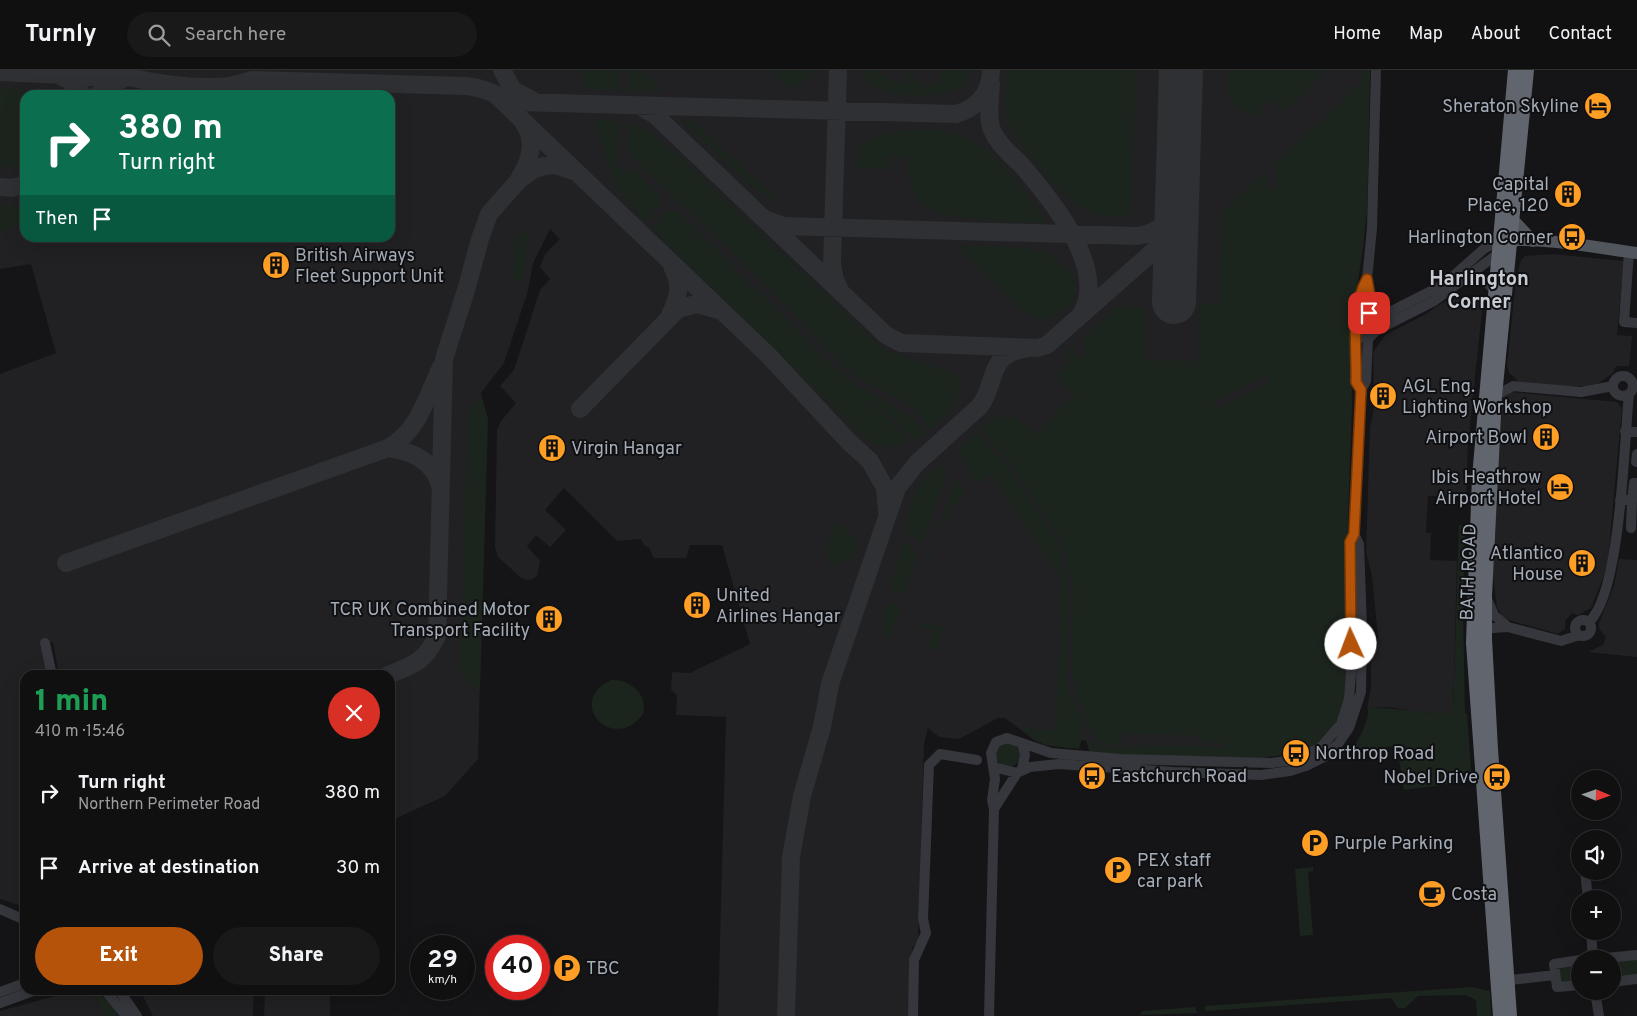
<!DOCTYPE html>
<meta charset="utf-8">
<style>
:root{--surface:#101011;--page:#19191a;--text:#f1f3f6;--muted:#9c9d9f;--line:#303031;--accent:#b45309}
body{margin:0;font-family:Overpass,sans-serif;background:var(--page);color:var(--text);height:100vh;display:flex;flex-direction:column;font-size:19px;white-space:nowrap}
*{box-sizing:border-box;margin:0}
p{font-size:16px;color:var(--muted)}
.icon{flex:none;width:28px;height:28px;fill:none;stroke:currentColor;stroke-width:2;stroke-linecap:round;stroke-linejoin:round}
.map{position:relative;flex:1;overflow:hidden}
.panel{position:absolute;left:20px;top:600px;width:375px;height:325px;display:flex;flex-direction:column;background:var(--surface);border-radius:15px;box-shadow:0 5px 20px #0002,0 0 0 1px var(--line)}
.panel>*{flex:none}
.guide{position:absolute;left:20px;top:20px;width:375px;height:152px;border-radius:15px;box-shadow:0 5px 20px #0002,0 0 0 1px var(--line);background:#0b6e4f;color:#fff;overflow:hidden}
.needle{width:32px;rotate:92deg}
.controls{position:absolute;left:1571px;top:700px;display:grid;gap:10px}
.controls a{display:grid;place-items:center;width:50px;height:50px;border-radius:50%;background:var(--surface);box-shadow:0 5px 20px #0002,0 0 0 1px var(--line);font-size:25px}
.speed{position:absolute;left:410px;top:865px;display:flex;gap:10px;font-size:25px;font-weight:700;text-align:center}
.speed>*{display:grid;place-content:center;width:65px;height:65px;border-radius:50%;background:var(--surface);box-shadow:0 5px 20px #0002,0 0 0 1px var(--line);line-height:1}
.speed small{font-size:12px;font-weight:400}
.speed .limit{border:8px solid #d22;background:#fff;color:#111}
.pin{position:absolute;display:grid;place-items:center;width:42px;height:42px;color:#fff;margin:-21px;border-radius:10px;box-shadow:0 2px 8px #0006}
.me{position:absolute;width:55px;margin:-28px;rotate:358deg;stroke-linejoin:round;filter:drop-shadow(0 0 4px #0008)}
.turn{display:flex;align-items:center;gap:18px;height:105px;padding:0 15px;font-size:22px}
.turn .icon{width:65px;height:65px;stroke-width:2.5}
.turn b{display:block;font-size:35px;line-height:42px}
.then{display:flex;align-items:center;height:48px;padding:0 15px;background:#0003;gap:10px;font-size:19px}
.round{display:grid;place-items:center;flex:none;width:52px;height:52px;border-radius:26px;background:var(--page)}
.headline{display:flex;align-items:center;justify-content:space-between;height:85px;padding:0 15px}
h1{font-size:30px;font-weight:800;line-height:38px;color:#1e9e55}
.button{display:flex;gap:10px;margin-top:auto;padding:10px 15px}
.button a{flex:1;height:58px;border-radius:30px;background:var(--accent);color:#fff;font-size:20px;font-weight:800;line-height:58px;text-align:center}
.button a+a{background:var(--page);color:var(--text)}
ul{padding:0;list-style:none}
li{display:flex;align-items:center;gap:15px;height:75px;padding:0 15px}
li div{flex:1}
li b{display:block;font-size:19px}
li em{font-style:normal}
header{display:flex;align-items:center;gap:30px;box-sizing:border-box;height:70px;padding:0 25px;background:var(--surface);border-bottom:1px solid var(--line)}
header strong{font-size:24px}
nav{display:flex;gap:28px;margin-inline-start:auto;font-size:18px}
.search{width:350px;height:45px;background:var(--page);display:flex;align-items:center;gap:12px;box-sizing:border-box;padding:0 18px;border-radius:28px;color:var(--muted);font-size:19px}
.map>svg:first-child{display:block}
.built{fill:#212124;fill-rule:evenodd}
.green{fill:#1c251d;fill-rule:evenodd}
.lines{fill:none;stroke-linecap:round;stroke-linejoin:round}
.taxiway{stroke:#2e3034;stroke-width:18}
.runway{stroke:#2e3034;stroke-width:44}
.minor{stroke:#35373c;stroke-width:10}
.major{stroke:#51555c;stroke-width:12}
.highway{stroke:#61666e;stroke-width:14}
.route-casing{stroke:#753606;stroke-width:12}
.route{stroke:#b45309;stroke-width:9}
.labels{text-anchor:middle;stroke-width:4;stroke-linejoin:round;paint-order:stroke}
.poi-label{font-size:18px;fill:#a5adb8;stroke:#101012;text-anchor:start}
.street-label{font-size:18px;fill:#a5adb8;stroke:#101012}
.quarter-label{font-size:20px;font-weight:bold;fill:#c7ccd4;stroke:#101012}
</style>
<header>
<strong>Turnly</strong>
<div class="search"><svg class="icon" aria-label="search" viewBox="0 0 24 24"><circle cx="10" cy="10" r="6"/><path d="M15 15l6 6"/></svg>Search here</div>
<nav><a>Home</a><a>Map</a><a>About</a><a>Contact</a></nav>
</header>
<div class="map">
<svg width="1637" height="946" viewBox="0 0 1637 946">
<rect width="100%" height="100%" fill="#151517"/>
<!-- built -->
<path class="built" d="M0,0H1370L1367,140L1363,179L1285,676L1097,680L1089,671L1081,670L1069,678L1045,675L1034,670L1005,648H998L959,669L939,667L928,658L924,674L918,872L912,878L910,946H718L726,647L676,645L677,625L671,620L672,602L690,603L750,574L722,475H690L686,488H654L649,478L644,475L641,469L617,471L564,418L545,440L566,460L550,477L536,465L527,476L540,491L537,506L533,509L527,510L520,507L498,487L495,477L497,360L501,351L516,333L500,316L514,300L540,220L550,209L540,197L545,184L560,169L550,159L533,193L528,221L504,293L481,323L486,354L478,689L445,726L390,751V605H59L53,572L40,574L48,605H25V837L0,829V304L56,283L31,194L0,199ZM25,25H390V168H25Z
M1552,184L1624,191L1617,265L1632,266L1629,296H1616L1613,303L1599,313L1587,316H1556L1519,312L1509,303L1507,296L1516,208L1521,190L1525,186Z
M1456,228L1483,231L1468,374L1466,426H1428L1426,463H1431L1430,490L1457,491L1453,644L1419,642L1390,637L1367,638L1371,618V578L1378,568L1372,506L1366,482L1370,358L1374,338L1373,282L1385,265L1426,244L1442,233Z
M1511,322L1617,332L1622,338L1608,490L1603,508L1591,538L1578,545L1572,543L1565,551V559L1558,564L1505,549L1497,538L1493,506L1496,411L1503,328Z
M1619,489L1637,490V587L1588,582L1603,575L1606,568L1599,558V553L1614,516Z
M140,920H254L253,946H153Z
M265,920H330V946H264Z
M92,922L105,946H0V941L59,925Z"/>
<!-- green -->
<path class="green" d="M583,0H619V20L584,19Z
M629,0H641L663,21H629Z
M771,0H814C810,11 799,15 788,19Z
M860,0H877L878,5L886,6L887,11L908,12V5L911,4L927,19L933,12L940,17V0H970L961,17C926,30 904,29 869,15Z
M1008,0H1136L1131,144C1116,148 1100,148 1086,141C1066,132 1016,74 1009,53C1003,37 1005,16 1008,0Z
M1227,0H1324C1311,16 1298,34 1278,42V33H1262V45C1230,45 1226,28 1227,0Z
M1363,0H1370L1367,140L1351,260L1352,336L1345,529L1347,592L1345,628L1336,653L1320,672L1304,682L1253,689L1090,684L1086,670L1091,671L1095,677L1098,675L1114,678L1145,675L1225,677V674L1202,672L1199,666L1122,663V674L1106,675L1098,671L1087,656L1084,641L1075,625L1076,614L1074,613L1071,603L1073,520L1062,471L1011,394L980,360L999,343L1008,350L1014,345L1035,365L1074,324L1056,305L1072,290L1066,282L1074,275V286H1084L1085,266L1118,236L1146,238V290L1198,291V233L1220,234L1222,142L1267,101V119H1275V94L1338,35L1353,17L1360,15ZM1267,305L1270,312L1217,339L1213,332Z
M0,17L39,25H25V95L0,98Z
M593,49L620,52L616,97L625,101H635L654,119L660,127V134L645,152L617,119Z
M681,50H692L781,134L754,118Z
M630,54L642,57L670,78L885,280L948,301L959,308C964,331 947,346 931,359L906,332L855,306L828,281L770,219L635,90L627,78Z
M923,59C937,60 952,62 965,67C999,80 1027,124 1047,153C1021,151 935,152 919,132C909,119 909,101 907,87H891L890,100L854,97C857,91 859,80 863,75C877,60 905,61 923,59Z
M0,135L21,136L25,154L0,162Z
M671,141H677L734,196L735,201L765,227L822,286L860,318L884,330L888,334L913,349L926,363L920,368L914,369L870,329V332L905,366L906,372C890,385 875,373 860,363L651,158L666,142Z
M517,163H529L523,215L513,207L514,171Z
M954,175L1029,178L1030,181L1049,182L1069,201H1072L1076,212L1075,231L1057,245L1040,250L1024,242Z
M482,328L488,349L480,621C468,614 462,606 460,592L468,344L473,334Z
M977,363L1011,399L1058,471L1069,521L1066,616L1082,648V667L1079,679L1045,675L1017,657L1056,660L1061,513L1055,499L992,404L978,414L957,381Z
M939,396L946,399L947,403L922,473L916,467L905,463C909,433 914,416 939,396Z
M956,409L966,422C946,441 934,467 929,491L927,490Z
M835,453L847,459L858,473C854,489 845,493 829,496L830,463Z
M1459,455H1465L1463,543L1465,643L1467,644L1472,711L1404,720L1397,676L1351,680C1359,668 1369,654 1368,638C1397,637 1425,644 1453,643Z
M903,472L909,473L917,485L905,525L891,520Z
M888,532L901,536L890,567L885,565L886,561L883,560L886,550L882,548Z
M922,553L944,558L941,561L942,565L936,581L928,579L931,577L929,575L934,560L921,556Z
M611,610C631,609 648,625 643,644C614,684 564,633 611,610Z
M996 685a12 12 0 1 1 24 0a12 12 0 1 1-24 0Z
M1313,797V801L1308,802L1313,865L1300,866L1295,799Z
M1637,889V906L1613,909V891Z
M1580,894V912L1561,914L1559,897Z
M1472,917L1490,921L1491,946H1477L1476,930L1465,925L1418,926L1405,938H1398L1391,928L1205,941V936Z
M84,920C101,921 110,932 119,946H105L92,922L54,926L61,922Z
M1195,937L1197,943L1139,945L1142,941Z"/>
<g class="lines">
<!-- taxiway -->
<path class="taxiway" d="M112,0C139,14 200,19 230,16C237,15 245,12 252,10L466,16C485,17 500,28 519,32L956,44C978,38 991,22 991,0
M502,0L513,20L532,30
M838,0L832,195L835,210L839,218
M0,2L125,8
M59,6L69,10L83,25
M991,14C990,28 987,47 992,60C999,76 1013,86 1024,98C1053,132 1107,198 1082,243
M97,25L110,14L123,9
M497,26L768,285L849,372L870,391L885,418L887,442
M639,36L655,45L886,265L901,273L1038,278L1047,275L1166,170L1172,161L1177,148
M519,109C529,93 537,72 524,54
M0,117L12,118L25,114
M767,150L784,156L1136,166C1158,164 1171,150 1177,130
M670,245C679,226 682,215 672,196
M580,339L678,239L696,234L719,240
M388,378C411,381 434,390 440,416
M66,493L388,378C418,362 427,327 441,297
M388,605C413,595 425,592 437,566L444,289L467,217L480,169L489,144L519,110L533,100L544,96L555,95L576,102
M786,946L791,787L802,726L822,657L830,614L897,418L917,393L980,336C998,311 986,284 1028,278"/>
<!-- runway -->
<path class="runway" d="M1174,232L1181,0"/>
<!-- minor -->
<path class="minor" d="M1629,182L1624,252L1637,253
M1465,209H1484L1495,221
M1370,226L1379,236L1392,242
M1367,270L1377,260L1434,231L1499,183
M1357,271L1368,253L1443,215L1485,178L1500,171
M1613 316a10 10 0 1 1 20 0a10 10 0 1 1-20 0Z
M1361,320L1356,311C1357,278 1350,239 1367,209
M1495,326L1513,316L1581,322L1613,316
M1625,361L1637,362
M1636,392L1637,384
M1620,430H1632L1634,413H1637
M1631,458L1632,430
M1487,529L1494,545L1508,557
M1575 558a8 8 0 1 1 16 0a8 8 0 1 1-16 0Z
M1589,552C1621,523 1624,372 1629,324
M1478,559L1508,557L1561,571L1579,565
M45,573L52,605
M993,697L1017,703L1030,697L1059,694L1174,702L1261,705L1290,701L1306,696L1324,687L1338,674L1349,658L1361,622L1362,557L1359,474L1354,464L1361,320L1366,311L1370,226L1367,209L1372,158L1376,0
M1022,699L1025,685L1022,673
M994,739L1017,703
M1585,801L1588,829
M0,839L25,850
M1591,861L1593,889
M1595,889L1637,885
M1580,890L1554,894L1557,917L1580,915
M1501,911L1555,905
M1612,912L1637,909
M105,920L126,946
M119,920L137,946
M1595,921L1599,946
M0,922L25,913
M0,933L36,920
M913,946L914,890L926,863L923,849L929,695L940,684L977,690
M989,946L994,739L992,730L995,709L991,683L996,672L1007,668L1051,683L1121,689L1272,693L1299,689L1321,677L1341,654L1349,629L1351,603L1350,472L1354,464"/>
<!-- major -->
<path class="major" d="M1512,149L1533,171
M1501,171C1546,167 1592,177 1637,183"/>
<!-- highway -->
<path class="highway" d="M1500,946L1481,684L1473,573L1474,544L1479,407L1515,0
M1510,946L1491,679L1485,569V526L1495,326L1527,0"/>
</g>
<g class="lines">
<!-- route casing -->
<g class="route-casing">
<path id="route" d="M1351,574L1350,472L1354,464L1361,320L1356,312C1357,278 1350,239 1367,209L1370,226L1369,243"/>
</g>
<!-- route -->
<use href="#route" class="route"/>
</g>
<!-- icons -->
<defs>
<g id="hotel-disc" transform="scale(1.4375)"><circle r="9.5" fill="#ff9e25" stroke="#101012"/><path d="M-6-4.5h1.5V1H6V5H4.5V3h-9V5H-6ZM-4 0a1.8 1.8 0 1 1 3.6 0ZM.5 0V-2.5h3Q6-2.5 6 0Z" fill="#111"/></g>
<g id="building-disc" transform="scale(1.4375)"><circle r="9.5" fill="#ff9e25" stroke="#101012"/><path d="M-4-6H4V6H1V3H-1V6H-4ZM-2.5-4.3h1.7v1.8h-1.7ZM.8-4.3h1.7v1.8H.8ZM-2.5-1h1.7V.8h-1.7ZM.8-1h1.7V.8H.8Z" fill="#111"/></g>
<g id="bus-disc" transform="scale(1.4375)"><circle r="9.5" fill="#ff9e25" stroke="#101012"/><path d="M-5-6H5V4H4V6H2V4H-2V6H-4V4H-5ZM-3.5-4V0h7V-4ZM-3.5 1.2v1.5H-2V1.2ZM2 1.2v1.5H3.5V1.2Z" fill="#111"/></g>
<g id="parking-disc" transform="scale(1.4375)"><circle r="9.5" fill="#ff9e25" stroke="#101012"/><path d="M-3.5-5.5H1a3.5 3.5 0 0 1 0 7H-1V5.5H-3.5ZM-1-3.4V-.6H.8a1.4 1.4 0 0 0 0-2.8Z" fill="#111"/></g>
<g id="cafe-disc" transform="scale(1.4375)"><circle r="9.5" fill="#ff9e25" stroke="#101012"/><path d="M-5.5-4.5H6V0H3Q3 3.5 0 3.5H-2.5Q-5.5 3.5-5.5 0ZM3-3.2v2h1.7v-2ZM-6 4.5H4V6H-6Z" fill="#111"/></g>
</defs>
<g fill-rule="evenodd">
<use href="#hotel-disc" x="1598" y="36"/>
<use href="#building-disc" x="1568" y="124"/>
<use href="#bus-disc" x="1572" y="167"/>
<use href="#building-disc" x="276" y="195"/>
<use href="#building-disc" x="1383" y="326"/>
<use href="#building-disc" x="1546" y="367"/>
<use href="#building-disc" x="552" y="378"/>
<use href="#hotel-disc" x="1560" y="417"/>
<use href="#building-disc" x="1582" y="493"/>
<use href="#building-disc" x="697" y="535"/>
<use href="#building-disc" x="549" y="549"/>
<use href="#bus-disc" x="1296" y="683"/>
<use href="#bus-disc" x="1092" y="706"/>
<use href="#bus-disc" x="1497" y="707"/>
<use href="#parking-disc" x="1315" y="773"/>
<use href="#parking-disc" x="1118" y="800"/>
<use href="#cafe-disc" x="1432" y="824"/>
<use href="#parking-disc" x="567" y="898"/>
</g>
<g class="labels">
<!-- poi labels -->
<g class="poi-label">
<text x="1579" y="42" text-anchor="end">Sheraton Skyline</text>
<text x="1549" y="120" text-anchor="end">Capital<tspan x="1549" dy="21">Place, 120</tspan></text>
<text x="1553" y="173" text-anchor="end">Harlington Corner</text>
<text x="295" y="191">British Airways<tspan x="295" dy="21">Fleet Support Unit</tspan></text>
<text x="1402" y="322">AGL Eng.<tspan x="1402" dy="21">Lighting Workshop</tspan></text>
<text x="1527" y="373" text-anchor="end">Airport Bowl</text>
<text x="571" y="384">Virgin Hangar</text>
<text x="1541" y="413" text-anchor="end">Ibis Heathrow<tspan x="1541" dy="21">Airport Hotel</tspan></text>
<text x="1563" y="489" text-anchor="end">Atlantico<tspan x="1563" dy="21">House</tspan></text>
<text x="716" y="531">United<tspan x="716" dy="21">Airlines Hangar</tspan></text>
<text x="530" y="545" text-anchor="end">TCR UK Combined Motor<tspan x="530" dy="21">Transport Facility</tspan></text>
<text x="1315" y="689">Northrop Road</text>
<text x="1111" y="712">Eastchurch Road</text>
<text x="1478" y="713" text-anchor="end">Nobel Drive</text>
<text x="1334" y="779">Purple Parking</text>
<text x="1137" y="796">PEX staff<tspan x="1137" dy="21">car park</tspan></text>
<text x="1451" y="830">Costa</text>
<text x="586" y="904">TBC</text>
</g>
<!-- street labels -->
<g class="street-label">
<text transform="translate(1468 502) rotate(-88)" y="6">BATH ROAD</text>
</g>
<!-- quarter labels -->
<g class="quarter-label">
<text x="1479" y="215">Harlington<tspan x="1479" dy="23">Corner</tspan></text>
</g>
</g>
</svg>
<div class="controls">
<a><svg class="needle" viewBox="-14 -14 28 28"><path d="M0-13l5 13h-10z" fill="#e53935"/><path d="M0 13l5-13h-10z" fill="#9c9d9f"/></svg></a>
<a><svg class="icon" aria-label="sound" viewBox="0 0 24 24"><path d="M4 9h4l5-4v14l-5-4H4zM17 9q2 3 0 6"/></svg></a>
<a>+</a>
<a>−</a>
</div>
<div class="speed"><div>29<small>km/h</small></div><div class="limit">40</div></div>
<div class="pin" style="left:1369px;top:243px;background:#d93025"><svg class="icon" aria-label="arrive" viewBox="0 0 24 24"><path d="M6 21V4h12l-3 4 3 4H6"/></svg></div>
<svg class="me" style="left:1351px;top:574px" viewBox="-20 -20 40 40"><circle r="19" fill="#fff"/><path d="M0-13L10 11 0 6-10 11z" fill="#b45309"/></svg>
<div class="guide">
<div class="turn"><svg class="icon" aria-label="right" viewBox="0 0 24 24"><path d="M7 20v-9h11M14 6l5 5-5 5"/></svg><div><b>380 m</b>Turn right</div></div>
<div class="then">Then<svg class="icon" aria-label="arrive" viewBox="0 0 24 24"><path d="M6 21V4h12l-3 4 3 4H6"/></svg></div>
</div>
<section class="panel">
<div class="headline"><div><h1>1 min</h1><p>410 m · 15:46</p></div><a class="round" style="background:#d93025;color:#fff"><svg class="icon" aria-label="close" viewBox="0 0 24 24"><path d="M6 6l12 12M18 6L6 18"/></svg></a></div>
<ul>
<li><svg class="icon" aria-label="right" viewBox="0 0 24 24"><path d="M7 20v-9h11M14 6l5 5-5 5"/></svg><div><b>Turn right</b><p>Northern Perimeter Road</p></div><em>380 m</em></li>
<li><svg class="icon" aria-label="arrive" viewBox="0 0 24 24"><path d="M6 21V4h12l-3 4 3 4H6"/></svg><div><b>Arrive at destination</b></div><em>30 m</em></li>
</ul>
<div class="button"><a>Exit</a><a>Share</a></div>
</section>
</div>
